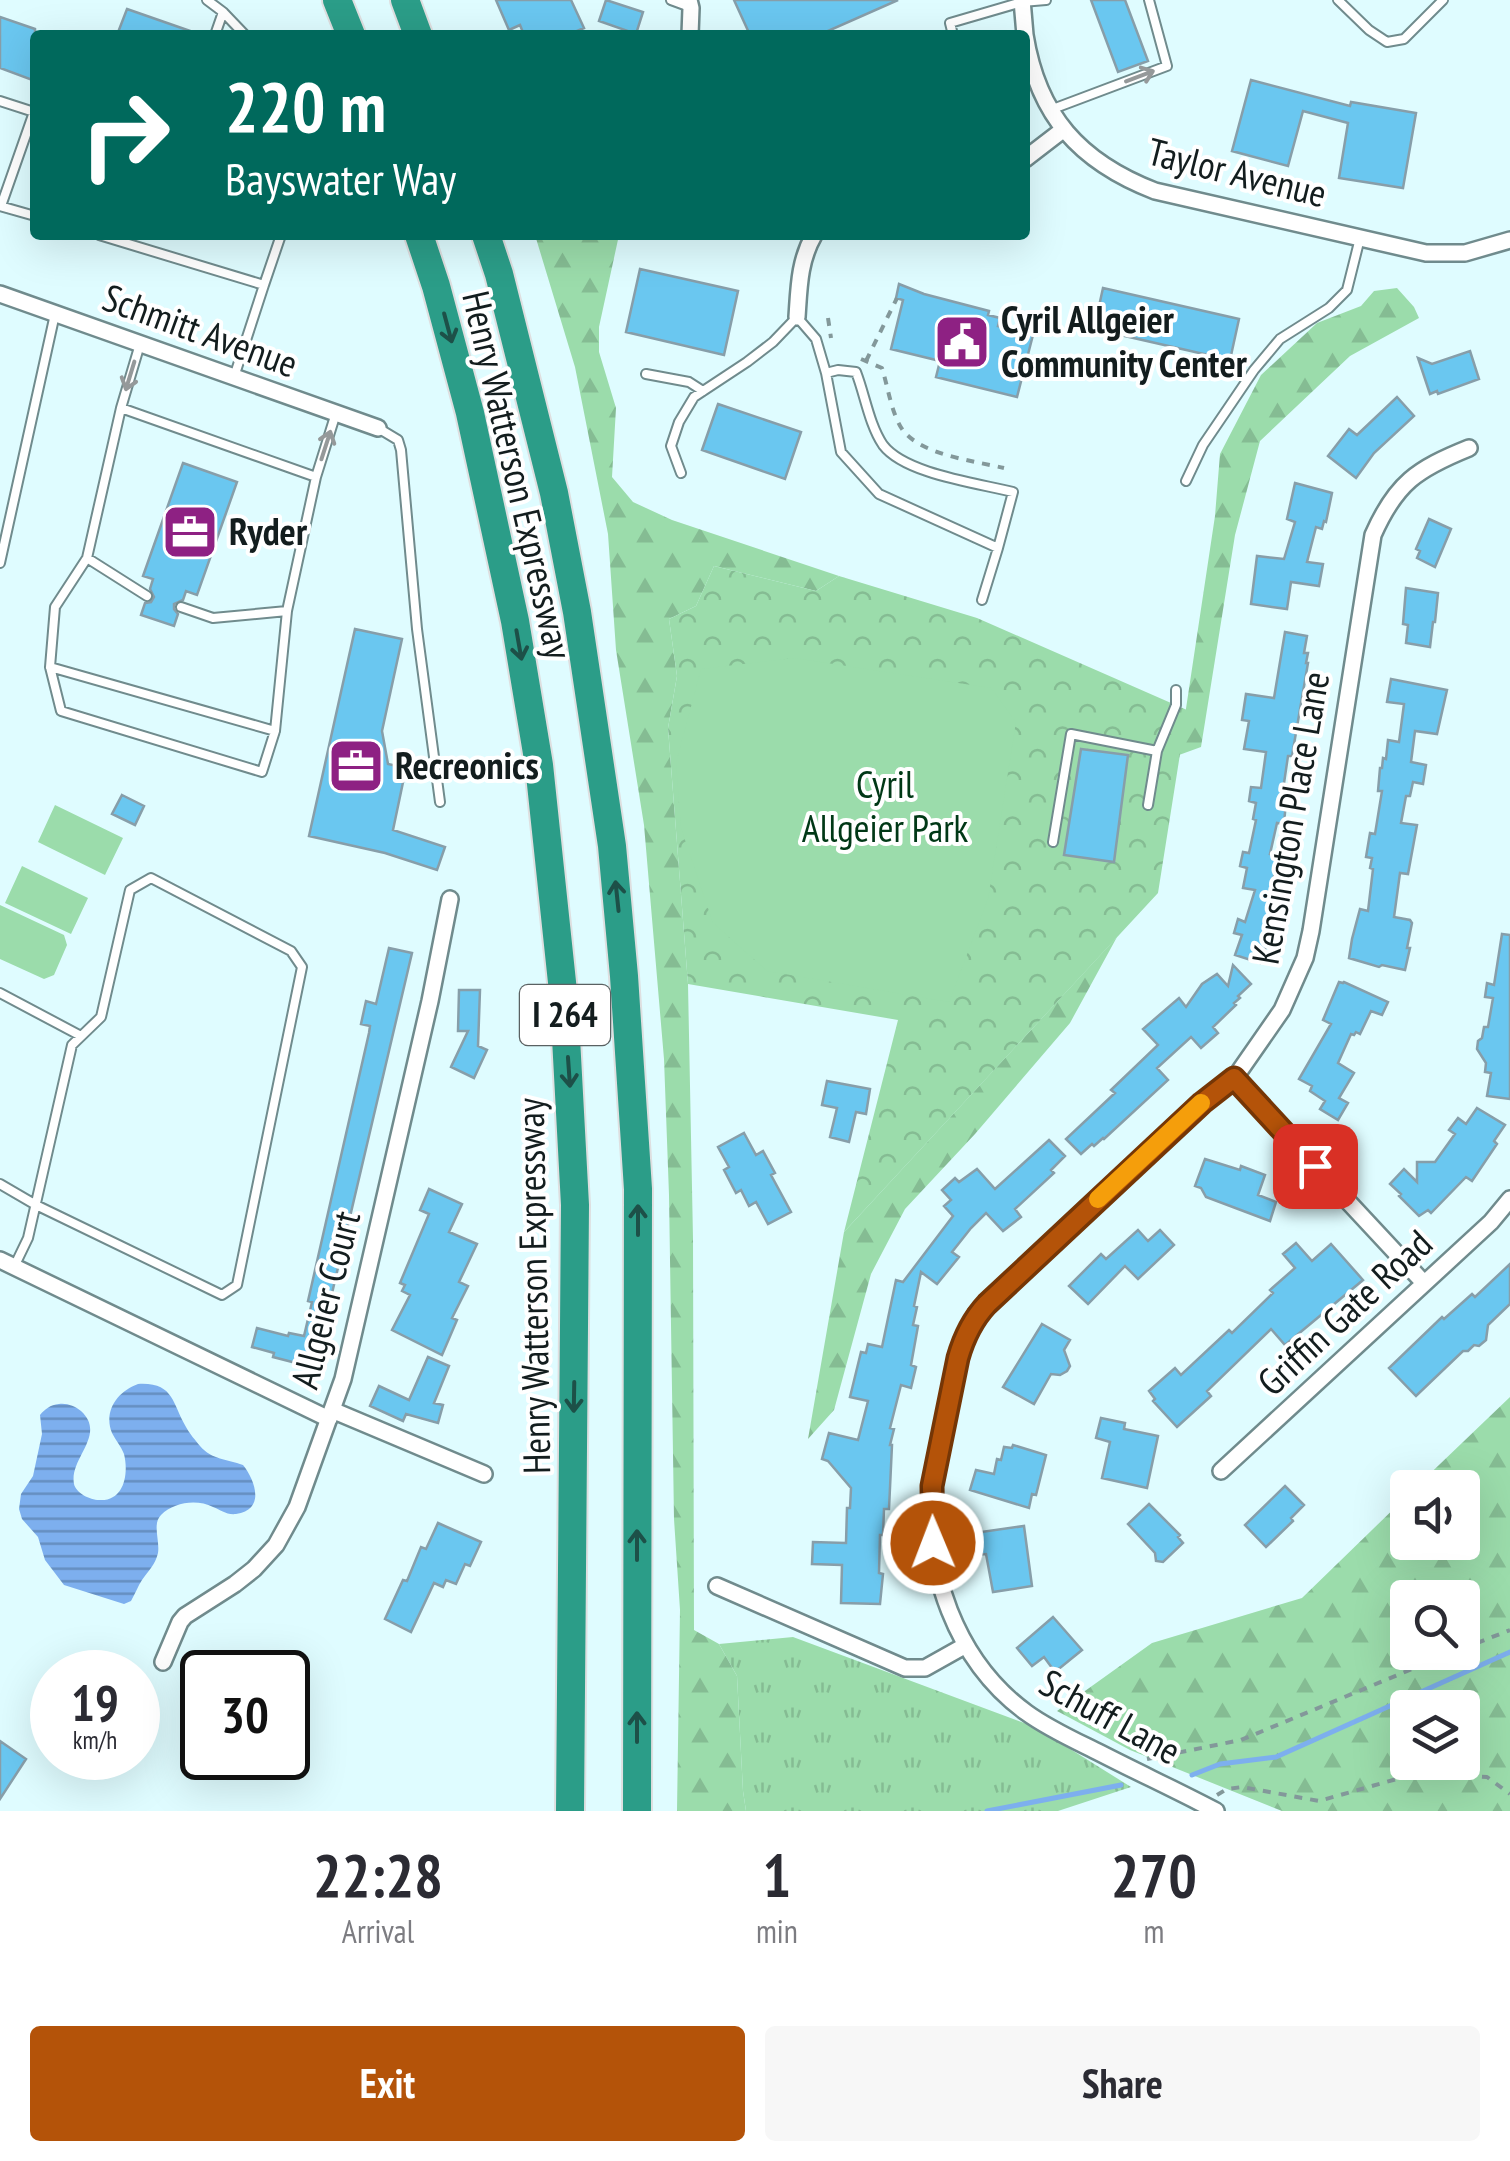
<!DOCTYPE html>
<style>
:root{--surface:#fff;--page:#f7f7f7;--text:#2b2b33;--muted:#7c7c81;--accent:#b45309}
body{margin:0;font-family:"PT Sans Narrow",sans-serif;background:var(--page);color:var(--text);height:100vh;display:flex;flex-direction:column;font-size:38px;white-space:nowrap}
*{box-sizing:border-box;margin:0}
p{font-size:32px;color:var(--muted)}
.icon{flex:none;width:55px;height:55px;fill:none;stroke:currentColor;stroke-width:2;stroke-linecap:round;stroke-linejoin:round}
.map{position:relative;height:1811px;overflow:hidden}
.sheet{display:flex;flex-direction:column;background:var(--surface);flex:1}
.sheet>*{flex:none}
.hud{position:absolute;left:30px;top:30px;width:1000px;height:210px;border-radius:10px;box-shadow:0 10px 40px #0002;background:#00695c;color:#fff;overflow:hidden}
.buttons{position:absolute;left:1390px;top:1470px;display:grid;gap:20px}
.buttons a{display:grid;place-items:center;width:90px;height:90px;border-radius:10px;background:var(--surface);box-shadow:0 10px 40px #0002;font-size:50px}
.speed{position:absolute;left:30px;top:1650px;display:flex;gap:20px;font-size:50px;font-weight:700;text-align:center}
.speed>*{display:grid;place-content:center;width:130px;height:130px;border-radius:50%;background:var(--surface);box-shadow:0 10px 40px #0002;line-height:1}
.speed small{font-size:25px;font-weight:400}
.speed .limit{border:5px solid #111;border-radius:15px;background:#fff;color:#111}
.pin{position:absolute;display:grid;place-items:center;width:85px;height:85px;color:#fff;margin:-42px;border-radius:20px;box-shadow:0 5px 15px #0006}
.me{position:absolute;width:110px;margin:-55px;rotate:359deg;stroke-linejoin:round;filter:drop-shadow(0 0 8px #0008)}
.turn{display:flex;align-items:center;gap:35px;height:210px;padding:0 30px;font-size:45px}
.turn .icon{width:130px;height:130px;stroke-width:2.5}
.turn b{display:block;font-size:70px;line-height:85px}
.eta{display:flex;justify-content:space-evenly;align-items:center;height:170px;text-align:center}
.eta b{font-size:60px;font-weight:800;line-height:70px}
.button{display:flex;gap:20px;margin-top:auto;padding:20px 30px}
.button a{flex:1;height:115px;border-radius:10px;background:var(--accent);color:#fff;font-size:40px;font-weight:800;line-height:115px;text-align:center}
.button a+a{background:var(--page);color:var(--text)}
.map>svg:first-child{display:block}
.grass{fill:url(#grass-tufts)}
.forest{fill:url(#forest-firs);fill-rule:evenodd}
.park{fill:url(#park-crowns)}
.pitch{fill:#9bdcab}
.water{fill:url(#water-rules)}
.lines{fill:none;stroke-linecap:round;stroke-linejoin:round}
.stream{stroke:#7dafee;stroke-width:5}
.building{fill:#6ac7f0;stroke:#879ea9;stroke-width:2.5}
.lane-casing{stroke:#708b8d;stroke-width:12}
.street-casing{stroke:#708b8d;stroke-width:20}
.highway-casing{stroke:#dedfe0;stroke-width:32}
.path{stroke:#83989a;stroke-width:4;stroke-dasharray:8 8;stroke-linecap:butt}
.lane{stroke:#fff;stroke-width:8}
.street{stroke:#fff;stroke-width:15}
.highway{stroke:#2b9d88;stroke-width:28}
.oneway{stroke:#95999a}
.oneway2{stroke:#1d5048}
.route-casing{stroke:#753606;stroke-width:25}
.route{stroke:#b45309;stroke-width:18}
.slow{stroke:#f59e0b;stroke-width:18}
.labels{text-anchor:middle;stroke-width:8;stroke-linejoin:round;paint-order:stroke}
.shield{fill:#fff;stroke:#5a6162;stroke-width:2.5}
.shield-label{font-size:35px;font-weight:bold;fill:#131d1e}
.street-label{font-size:38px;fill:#131d1e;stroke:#fff}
.poi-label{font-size:38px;font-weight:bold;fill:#131d1e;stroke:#fff;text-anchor:start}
.park-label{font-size:38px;fill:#003816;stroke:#fff}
</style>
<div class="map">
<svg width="1510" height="1811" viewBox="0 0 1510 1811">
<defs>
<pattern id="grass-tufts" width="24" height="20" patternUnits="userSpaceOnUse" patternTransform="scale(2.5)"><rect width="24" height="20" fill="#9bdcab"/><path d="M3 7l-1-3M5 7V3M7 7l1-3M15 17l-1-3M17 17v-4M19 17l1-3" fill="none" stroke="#85bc93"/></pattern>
<pattern id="forest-firs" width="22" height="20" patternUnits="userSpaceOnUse" patternTransform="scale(2.5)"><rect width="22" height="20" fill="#9bdcab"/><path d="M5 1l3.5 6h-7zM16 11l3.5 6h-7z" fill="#85bc93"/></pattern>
<pattern id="park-crowns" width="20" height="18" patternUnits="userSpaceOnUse" patternTransform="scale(2.5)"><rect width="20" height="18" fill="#9bdcab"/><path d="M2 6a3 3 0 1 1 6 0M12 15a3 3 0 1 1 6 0" fill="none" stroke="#85bc93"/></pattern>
<pattern id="water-rules" width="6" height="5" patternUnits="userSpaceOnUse" patternTransform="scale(2.5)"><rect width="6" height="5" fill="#7dafee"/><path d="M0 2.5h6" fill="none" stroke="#658ec0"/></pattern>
</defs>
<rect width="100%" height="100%" fill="#dffcff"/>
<!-- grass -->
<path class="grass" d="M793,1637L1035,1727L1131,1787L1058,1811H746L743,1791L737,1676L719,1644Z"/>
<!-- forest -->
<path class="forest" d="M535,235H619L599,327V352L616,408L612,477L633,502L672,520L839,576L816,591L714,566L696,606L669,619L677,676L668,728L688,984L693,1238L694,1630L719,1644L737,1676L743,1791L746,1811H677L680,1610L674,1519L669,1195L664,1059L644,825L616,650L608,534L575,367Z
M1397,288L1414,307L1419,318L1350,356L1260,441L1235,535L1201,747L1179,755L1215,516L1220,454L1261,375L1317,323L1361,306L1374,291Z
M1117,937L1070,1023L975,1134L905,1209L871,1274L834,1410L808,1439L844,1232Z
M1510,1397V1811H1282L1130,1750L1057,1711L1152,1643L1302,1598L1407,1496L1408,1542H1462V1488L1416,1487ZM1408,1598H1462V1652H1408ZM1408,1708H1462V1762H1408Z"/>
<!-- park -->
<path class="park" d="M714,566L816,591L839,576L977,618L1187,710L1158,893L844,1232L898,1020L688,984L668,728L677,676L669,619L696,606Z"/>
<!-- pitch -->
<path class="pitch" d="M794,658L991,688L1016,722L988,899L949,1002L767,971L713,923L681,828L676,763L701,669Z
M55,805L123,838L105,875L38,842Z
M22,866L88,898L71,934L5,903Z
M0,905L64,935L67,945L54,975L44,979L0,959Z"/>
<!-- water -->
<path class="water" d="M138,1384C174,1382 172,1403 186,1427C189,1433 196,1441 200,1446C212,1460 227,1459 243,1465C255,1480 266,1510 236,1514C226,1515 221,1510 213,1507C197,1499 174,1502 161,1515C152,1524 160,1540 158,1553C155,1565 149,1570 142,1580C138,1586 135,1594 131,1601L124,1604L64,1585L45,1560L38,1537L22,1519L19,1509L21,1494L33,1476L42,1434L40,1415C45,1409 50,1405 59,1404C67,1403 75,1406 81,1411C107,1435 69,1458 74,1484C76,1493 90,1500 99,1500C124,1502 129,1474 124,1454C121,1446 116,1441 112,1433C103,1411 118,1391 138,1384Z"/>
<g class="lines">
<!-- stream -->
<path class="stream" d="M1192,1775L1220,1764L1276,1757L1510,1652
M987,1811L1121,1785"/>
</g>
<!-- building -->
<path class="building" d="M496,0H571L584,28L568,35H524L520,25L509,30Z
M606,0L643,12L636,34L599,21Z
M734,0H898L819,35H750Z
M1091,0H1125L1148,61L1118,72Z
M127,9L196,33L195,35H117Z
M0,17L35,29V81L0,68Z
M1251,80L1350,106L1351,102L1416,113L1403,188L1339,178L1348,123L1303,111L1288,166L1232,151Z
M640,269L738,291L724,355L626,332Z
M899,284L924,294L989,311L988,315L1000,318L998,326L1033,335L1017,397L936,377L940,361L891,349L903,300L896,298Z
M1103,288L1239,319L1230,360L1094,329Z
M1470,351L1479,379L1438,394L1437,391L1430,394L1418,358L1432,364Z
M1397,397L1414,416L1374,453L1356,478L1328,456L1349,429L1357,435Z
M718,404L801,432L785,479L702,450Z
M183,463L237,482L197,595L186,591L183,600L174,604V609L178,614L174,626L141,615L145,603L151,602L154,597L150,589L153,579L143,576Z
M1295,483L1332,493L1326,522L1324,521L1322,529L1316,527L1307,562L1323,564L1319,586L1291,582L1287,609L1251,604L1257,556L1284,559L1295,522L1287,519Z
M1429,519L1451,529L1435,567L1417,558L1420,551L1416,549Z
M1406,588L1438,593L1435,622H1433L1430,647L1406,643L1408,625L1403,624Z
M355,629L402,639L382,731L388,764L406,768L393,830L445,847L437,870L385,853L309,836Z
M1285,632L1307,636L1304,653H1308L1306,663H1308L1292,756H1288L1283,790L1285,791L1283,801H1286L1284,824L1277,823L1270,854L1278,856L1267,911L1269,912L1264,927L1279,933L1276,943L1268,941L1260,963L1235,955L1242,935L1234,933L1238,919L1245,922L1255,890L1243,888L1247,868L1240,866L1243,852L1249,853L1256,820L1253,819L1256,803L1249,801L1251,787L1261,788L1266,752L1244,749L1249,721L1242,720L1246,694L1274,698Z
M1391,679L1447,690L1437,734L1415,731L1411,762L1426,765L1423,784L1413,782L1410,796H1406L1401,823L1417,825L1408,874L1400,873L1394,917L1410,920L1412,923L1407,948H1410L1405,970L1382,965L1379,967L1349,958L1352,939L1360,909L1368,911L1373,869L1370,868L1372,858L1366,857L1370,833L1375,834L1382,791H1378L1380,768H1382L1383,758L1386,759L1388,740L1399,742L1404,704L1387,702Z
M1081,749L1128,755L1114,862L1064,855Z
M122,795L144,806L135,825L112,814Z
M1502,934L1510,935V1099L1487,1096L1491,1073L1485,1072L1486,1063L1477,1049L1478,1041L1482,1038L1484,1027H1488L1493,998L1485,997L1487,983L1494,985Z
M389,948L412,953L325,1323L329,1325L314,1371L300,1367V1364L273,1357L274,1353L252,1347L257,1328L288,1336L289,1333L304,1336L312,1302L308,1301L369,1033L370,1026L361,1024L366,1001L376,1004Z
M1233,965L1251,984L1238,996L1240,998L1234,1003L1236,1005L1213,1027L1218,1033L1201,1048L1191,1037L1157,1068L1168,1080L1104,1139L1103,1138L1094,1146L1092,1144L1081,1154L1066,1139L1115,1093L1111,1090L1158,1045L1143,1029L1179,998L1186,1007L1202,984L1217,974L1228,986Z
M1339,982L1343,983L1344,982L1388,1002L1382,1015L1371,1011L1360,1034L1356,1032L1354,1035L1351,1034L1338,1063L1354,1073L1339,1098L1348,1103L1338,1120L1320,1109L1325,1101L1310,1091L1312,1086L1299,1079L1331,1024L1323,1020Z
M459,990H480L478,1046L487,1050L474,1078L451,1067L468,1031H458Z
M827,1081L870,1089L866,1114L856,1112L849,1142L830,1137L837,1108L822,1105Z
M1477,1108L1505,1125L1494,1141L1497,1144L1472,1181L1466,1177L1431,1213L1428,1210L1419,1216L1399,1196L1401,1194L1390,1184L1404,1169L1417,1182V1162H1435L1455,1134L1449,1130L1458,1118L1466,1124Z
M744,1133L756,1155L763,1151L775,1173L771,1175L791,1212L768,1224L756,1202L749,1206L741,1190L736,1193L724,1170L729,1167L718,1147Z
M1049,1140L1065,1156L1051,1170L1054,1173L1015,1209L1021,1217L1003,1231L986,1213L971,1228L952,1252L959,1257L937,1284L921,1272L914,1306L917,1307L913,1325L918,1326L911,1365L916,1367L911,1388L901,1385L890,1428L894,1429L890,1445H892L889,1509H884L883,1535H880L879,1573L883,1574L880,1604L841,1603L842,1565L812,1564L813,1542L846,1543L847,1508H850L851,1488L828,1461L822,1459L829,1433L858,1440L868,1401L850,1397L861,1352L866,1353L868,1344L882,1347L896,1280L903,1282L953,1216L944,1206L951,1200L942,1190L955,1178L959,1182L977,1169L995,1189Z
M1205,1159L1240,1170L1241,1166L1265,1175L1258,1195L1276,1202L1270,1221L1206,1197L1201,1188L1195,1186Z
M429,1189L462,1204L449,1232L477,1244L459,1282L468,1286L452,1318L457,1320L442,1355L392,1330L410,1295L402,1291L405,1285L400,1283L429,1214L420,1210Z
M1138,1230L1148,1241L1160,1230L1174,1245L1138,1279L1125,1266L1088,1304L1069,1286L1101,1254L1106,1259Z
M1296,1243L1312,1261L1331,1244L1363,1280L1285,1345L1271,1329L1207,1391L1211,1396L1177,1427L1153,1401L1155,1399L1149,1391L1175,1368L1181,1375L1229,1330L1232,1333L1273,1293L1270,1290L1295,1268L1283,1254Z
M1510,1264V1304L1488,1325L1486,1340L1479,1346L1474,1345L1468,1351H1463L1416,1396L1389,1368L1442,1317L1444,1319L1472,1294L1475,1297Z
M1042,1324L1070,1340L1064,1350L1070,1366L1067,1371L1060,1375L1051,1374L1034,1404L1003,1387Z
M428,1357L449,1366L434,1403L443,1405L438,1423L406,1414L403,1421L370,1406L379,1386L409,1400Z
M1101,1418L1125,1423L1124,1429L1158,1436L1147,1488L1102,1478L1110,1442L1096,1438Z
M1013,1445L1046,1455L1036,1495L1032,1494L1029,1508L970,1490L976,1470L994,1474L997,1459L1001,1460L1004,1447L1012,1448Z
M1285,1486L1304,1505L1291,1518L1293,1521L1266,1547L1245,1525Z
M1149,1504L1180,1535L1178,1537L1183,1543L1163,1562L1156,1561L1155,1553L1128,1524Z
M438,1523L481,1542L470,1566L465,1564L456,1584L446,1580L443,1587L434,1583L411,1632L385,1619L403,1580L407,1581L421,1547L426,1549Z
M1024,1526L1032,1586L993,1592L986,1554L975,1555L974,1533Z
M1053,1617L1082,1650L1055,1672L1044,1657L1032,1666L1017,1648Z
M0,1741L26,1759L0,1799Z"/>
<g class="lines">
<!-- lane casing -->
<g class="lane-casing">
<path id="lane" d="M207,0L223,12L245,35
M671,0L690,7
M1338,0L1369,30L1387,42L1404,39L1443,0
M215,35L223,12
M953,35L950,23L1022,2L1046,0
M0,101L34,112L1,206
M1050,110L1167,66L1149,0
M0,206L35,216
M99,235L264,285L234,377
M264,285L281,235
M140,344L121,408L87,558L55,607L50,667L61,711L262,772L275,731L287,611L316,477L336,413
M646,374L689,382L703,391
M121,408L316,477
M378,428L398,440L401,450L417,629L440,802
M681,473L671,446L679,422L694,397L747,362L773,342L797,317L816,339L826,373L841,452L879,494L998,548L1013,492C977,483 905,474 883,445C869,424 865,395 856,372L838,370L826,373
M1186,481L1203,445L1254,370L1280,339L1329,308L1347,290L1360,238
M87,558L147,596
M0,563L55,314
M982,600L998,548
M181,607L213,618L287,611
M50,667L275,731
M1148,805L1157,751L1176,705V690
M1053,842L1071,734L1157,751
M0,993L81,1036
M0,1184L36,1205L222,1295L237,1285L302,967L291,951L151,878L130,890L101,1017L72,1045L28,1238L14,1267"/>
</g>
<!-- street casing -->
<g class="street-casing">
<path id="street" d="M689,0L691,8L690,35
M1022,0L1025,35
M1025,35C1038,116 1080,162 1155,191L1426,253H1465L1510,240
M1025,159L1064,129
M0,294L378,428
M797,317C799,288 799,261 814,235
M1234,1079L1423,1282
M0,1260L329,1419
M332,1410L484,1474
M1221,1471L1491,1222L1510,1199
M717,1586L905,1668H925L966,1645
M163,1662L180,1622L185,1616L235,1584L254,1569L276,1545L297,1507L343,1379L430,1001L450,899
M1216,1811C1178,1791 1139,1773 1100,1753C1076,1741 1049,1729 1027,1713C956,1662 923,1568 932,1483C935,1458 942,1433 947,1409C955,1376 961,1345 976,1314L1201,1103L1234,1079L1282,1010L1305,958L1311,931L1373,535C1396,483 1417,469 1469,448"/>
</g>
<!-- highway casing -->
<g class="highway-casing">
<path id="highway" d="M337,0L351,35
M405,0L418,35
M419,235L436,286L470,413L515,621L539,765L564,1001L575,1205L570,1811
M486,235L499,274L554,493L577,612L612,846L624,976L638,1189L637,1811"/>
</g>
<!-- path -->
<path class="path" d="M828,318L831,338
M861,359L882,368C888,387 891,412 902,429C920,455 975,461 1004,468
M866,361L897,298
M1462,1649L1510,1630
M1147,1759L1241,1740L1453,1652
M1217,1795L1227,1789L1242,1787L1319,1801L1418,1773L1487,1777L1510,1794"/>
<!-- lane -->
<use href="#lane" class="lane"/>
<!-- street -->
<use href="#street" class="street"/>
<!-- highway -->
<use href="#highway" class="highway"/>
</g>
<!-- one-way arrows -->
<defs><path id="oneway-shaft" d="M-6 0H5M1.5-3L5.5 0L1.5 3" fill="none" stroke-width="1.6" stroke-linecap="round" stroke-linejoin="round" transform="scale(2.5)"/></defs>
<g class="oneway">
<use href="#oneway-shaft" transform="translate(1140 76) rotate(-21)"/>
<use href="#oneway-shaft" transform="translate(130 376) rotate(107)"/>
<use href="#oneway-shaft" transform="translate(326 445) rotate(-72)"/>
</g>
<g class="oneway2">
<use href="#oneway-shaft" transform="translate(448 328) rotate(75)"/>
<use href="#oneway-shaft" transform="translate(519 645) rotate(80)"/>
<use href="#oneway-shaft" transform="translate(617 896) rotate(-96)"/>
<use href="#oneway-shaft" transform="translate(569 1072) rotate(86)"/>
<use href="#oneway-shaft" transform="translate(638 1220) rotate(-90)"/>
<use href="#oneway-shaft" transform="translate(574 1397) rotate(91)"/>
<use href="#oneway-shaft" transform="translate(637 1545) rotate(-90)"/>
<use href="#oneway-shaft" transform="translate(637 1727) rotate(-90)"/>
</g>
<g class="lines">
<!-- route casing -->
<g class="route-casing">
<path id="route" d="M933,1543L932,1486L958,1358C964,1337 972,1320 987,1304L1202,1103L1234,1078L1315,1166"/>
</g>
<!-- route -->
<use href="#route" class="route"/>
<!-- slow -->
<path class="slow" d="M1098,1199L1201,1103"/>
</g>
<!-- icons -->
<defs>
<g id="civic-square" transform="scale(2.875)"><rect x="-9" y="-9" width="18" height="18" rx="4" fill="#8e2183" stroke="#fff"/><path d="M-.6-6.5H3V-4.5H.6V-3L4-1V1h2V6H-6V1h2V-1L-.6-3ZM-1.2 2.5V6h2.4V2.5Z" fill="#fff"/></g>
<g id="office-square" transform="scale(2.875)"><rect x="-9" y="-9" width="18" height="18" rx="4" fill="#8e2183" stroke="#fff"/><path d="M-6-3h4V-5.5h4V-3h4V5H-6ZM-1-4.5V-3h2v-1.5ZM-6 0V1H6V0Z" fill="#fff"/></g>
</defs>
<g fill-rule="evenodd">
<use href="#civic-square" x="962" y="342"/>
<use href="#office-square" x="190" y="532"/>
<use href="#office-square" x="356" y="766"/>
</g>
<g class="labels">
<!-- shield labels -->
<rect class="shield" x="520" y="985" width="90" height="60" rx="8"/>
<g class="shield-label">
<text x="565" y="1027">I 264</text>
</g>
<!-- street labels -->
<g class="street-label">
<text transform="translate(1237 173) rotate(14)" y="13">Taylor Avenue</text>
<text transform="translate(200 331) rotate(20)" y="13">Schmitt Avenue</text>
<text transform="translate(517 475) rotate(77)" y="13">Henry Watterson Expressway</text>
<text transform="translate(1291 818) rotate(-80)" y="13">Kensington Place Lane</text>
<text transform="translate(534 1286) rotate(-91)" y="13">Henry Watterson Expressway</text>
<text transform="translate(326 1300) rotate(-76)" y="13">Allgeier Court</text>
<text transform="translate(1345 1313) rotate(-43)" y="13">Griffin Gate Road</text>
<text transform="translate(1110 1717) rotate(29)" y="13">Schuff Lane</text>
</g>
<!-- poi labels -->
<g class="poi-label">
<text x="1001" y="333">Cyril Allgeier<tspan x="1001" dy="44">Community Center</tspan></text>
<text x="229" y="545">Ryder</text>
<text x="395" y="779">Recreonics</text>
</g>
<!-- park labels -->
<g class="park-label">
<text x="885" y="798">Cyril<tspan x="885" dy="44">Allgeier Park</tspan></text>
</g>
</g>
</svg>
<div class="buttons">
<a><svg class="icon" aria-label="sound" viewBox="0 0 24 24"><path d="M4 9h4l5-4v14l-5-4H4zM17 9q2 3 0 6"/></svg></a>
<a><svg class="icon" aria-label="search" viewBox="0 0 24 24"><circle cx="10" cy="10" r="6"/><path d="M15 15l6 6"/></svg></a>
<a><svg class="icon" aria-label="layers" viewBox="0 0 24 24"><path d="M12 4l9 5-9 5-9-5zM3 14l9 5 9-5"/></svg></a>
</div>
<div class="speed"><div>19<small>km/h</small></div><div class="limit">30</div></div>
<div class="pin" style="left:1315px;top:1166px;background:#d93025"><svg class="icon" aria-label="arrive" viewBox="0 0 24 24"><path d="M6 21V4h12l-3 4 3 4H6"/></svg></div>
<svg class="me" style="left:933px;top:1543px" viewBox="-20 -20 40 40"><circle r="17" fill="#b45309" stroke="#fff" stroke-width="3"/><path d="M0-11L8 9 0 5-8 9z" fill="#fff"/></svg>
<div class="hud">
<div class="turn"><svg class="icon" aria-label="right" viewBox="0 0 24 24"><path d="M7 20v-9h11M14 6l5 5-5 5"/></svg><div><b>220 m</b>Bayswater Way</div></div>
</div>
</div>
<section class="sheet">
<div class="eta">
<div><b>22:28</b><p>Arrival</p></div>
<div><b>1</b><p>min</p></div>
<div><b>270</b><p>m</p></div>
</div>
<div class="button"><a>Exit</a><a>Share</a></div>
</section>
